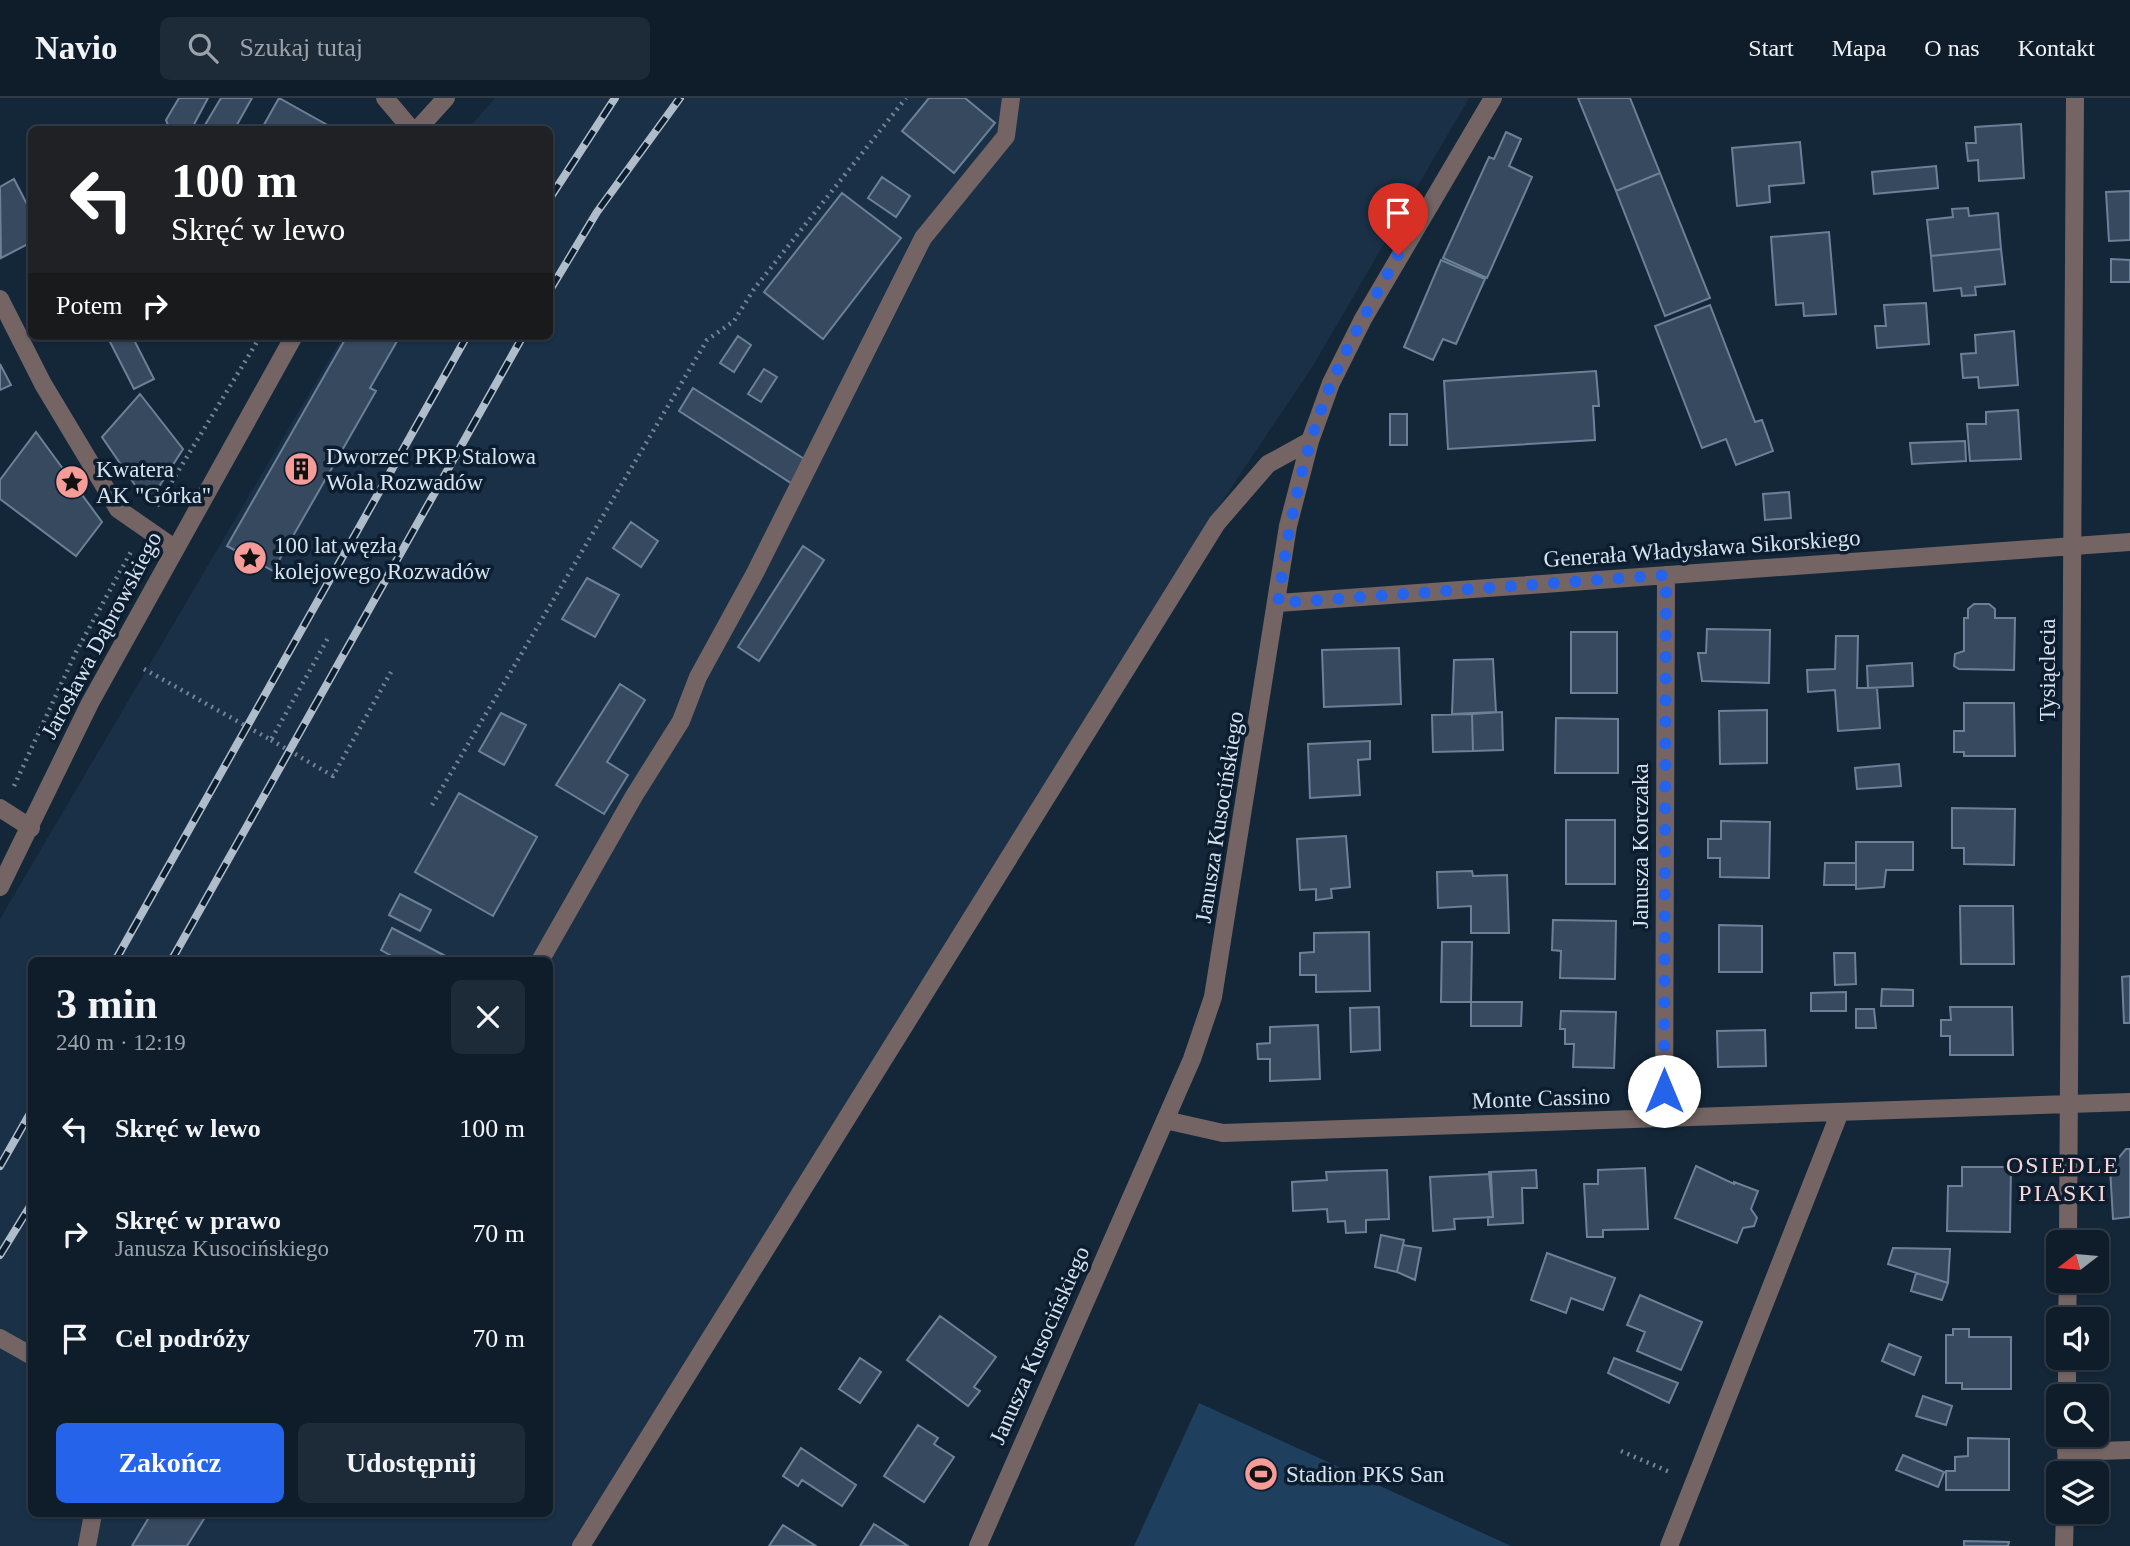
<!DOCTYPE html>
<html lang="pl">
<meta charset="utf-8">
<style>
:root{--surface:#0f1d2b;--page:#1d2a37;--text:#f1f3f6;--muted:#9ba2a9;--line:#2f3b47;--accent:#2563eb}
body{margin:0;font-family:Georgia,serif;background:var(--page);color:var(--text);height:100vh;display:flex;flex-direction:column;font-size:26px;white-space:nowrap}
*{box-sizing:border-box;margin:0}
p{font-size:23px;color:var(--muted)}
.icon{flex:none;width:38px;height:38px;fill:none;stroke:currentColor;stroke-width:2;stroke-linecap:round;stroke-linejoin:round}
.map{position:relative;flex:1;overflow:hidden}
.side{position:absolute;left:28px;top:859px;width:525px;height:560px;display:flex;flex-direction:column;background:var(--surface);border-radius:10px;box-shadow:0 2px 5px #0004,0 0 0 2px var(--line)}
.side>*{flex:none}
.guide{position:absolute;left:28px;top:28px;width:525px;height:214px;border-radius:10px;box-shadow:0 2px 5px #0004,0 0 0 2px var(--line);background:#202124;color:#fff;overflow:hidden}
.needle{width:46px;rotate:254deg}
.buttons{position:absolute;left:2046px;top:1132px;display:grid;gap:14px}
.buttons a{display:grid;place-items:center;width:63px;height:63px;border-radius:10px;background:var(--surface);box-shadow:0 2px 5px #0004,0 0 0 2px var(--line);font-size:35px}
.pin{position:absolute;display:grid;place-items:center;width:60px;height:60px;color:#fff;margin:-72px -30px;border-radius:50% 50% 50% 0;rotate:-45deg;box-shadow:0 0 7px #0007}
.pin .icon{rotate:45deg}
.me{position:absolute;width:77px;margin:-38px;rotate:0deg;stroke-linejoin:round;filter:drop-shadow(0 0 5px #0008)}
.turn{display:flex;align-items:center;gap:24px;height:147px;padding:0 28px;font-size:32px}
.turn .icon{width:91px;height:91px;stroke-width:2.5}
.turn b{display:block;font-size:49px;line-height:60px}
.then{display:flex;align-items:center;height:66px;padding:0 28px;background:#0003;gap:14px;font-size:26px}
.round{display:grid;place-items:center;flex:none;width:74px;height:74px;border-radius:10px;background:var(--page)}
.head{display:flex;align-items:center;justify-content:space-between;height:119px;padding:0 28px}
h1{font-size:42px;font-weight:700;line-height:52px}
.primary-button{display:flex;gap:14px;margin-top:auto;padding:14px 28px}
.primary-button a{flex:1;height:80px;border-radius:10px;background:var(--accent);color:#fff;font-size:28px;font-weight:700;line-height:80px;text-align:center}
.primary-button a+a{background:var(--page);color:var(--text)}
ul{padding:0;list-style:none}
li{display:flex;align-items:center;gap:21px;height:105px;padding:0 28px}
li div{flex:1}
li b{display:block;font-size:26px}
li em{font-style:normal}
header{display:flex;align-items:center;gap:42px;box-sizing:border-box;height:98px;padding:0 35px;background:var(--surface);border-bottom:2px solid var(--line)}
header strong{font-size:33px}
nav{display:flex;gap:38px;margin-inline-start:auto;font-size:24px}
.search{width:490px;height:63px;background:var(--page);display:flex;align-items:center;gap:18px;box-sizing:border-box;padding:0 24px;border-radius:10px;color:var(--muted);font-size:26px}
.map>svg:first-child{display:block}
.built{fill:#193047;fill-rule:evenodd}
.green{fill:#1f3f5f}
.building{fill:#36495e;stroke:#6c8198;stroke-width:2}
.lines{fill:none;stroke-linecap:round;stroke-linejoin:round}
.path{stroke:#748393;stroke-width:4.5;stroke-dasharray:2 5;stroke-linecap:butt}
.minor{stroke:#746564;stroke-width:18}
.rail-casing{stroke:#afbcca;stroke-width:8}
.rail{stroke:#0b1d2f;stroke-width:5;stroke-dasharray:16;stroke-linecap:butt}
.route{stroke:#2563eb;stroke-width:12;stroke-dasharray:0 21.6}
.labels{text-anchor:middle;stroke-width:7;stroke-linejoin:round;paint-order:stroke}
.poi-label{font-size:23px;fill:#d7e3ef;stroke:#0b1d2f;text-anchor:start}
.street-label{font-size:23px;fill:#d7e3ef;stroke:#0b1d2f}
.neighbourhood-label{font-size:24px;letter-spacing:2px;fill:#f9d5d3;stroke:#0b1d2f}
</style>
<header>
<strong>Navio</strong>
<div class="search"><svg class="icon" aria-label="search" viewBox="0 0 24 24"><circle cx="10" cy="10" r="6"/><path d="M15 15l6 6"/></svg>Szukaj tutaj</div>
<nav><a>Start</a><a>Mapa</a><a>O nas</a><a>Kontakt</a></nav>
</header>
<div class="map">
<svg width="2130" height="1448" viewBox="0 0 2130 1448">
<rect width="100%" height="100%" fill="#142739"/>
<!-- built -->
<path class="built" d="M495,0H1469L1314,266L1205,429L576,1448H0V821L343,238H550V32L468,31ZM32,863H550V1416H32Z"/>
<!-- green -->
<path class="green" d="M1199,1305L1511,1448H1134Z"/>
<!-- building -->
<path class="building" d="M179,0H208L191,32H170L166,22Z
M221,0H252L234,32H202Z
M279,0L331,29L329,32H261Z
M929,0H965L995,25L954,75L902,33Z
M1578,0H1630L1660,75L1616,93Z
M2021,26L2024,80L1979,83L1978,62L1968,63L1966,45H1976L1975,29Z
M1506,34L1521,41L1509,68L1532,79L1487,180L1443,160L1489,59L1494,61Z
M1800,44L1804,85L1769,88L1770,104L1737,108L1732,50Z
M1936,68L1938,90L1874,96L1872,74Z
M1660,75L1710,200L1665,218L1616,93Z
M882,79L910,98L896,119L868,100Z
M14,81L32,116V144L1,160L0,89Z
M2130,93V142L2109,143L2106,94Z
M842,95L901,140L823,241L764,194Z
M1968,110L1969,118L1998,115L2001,151L1931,158L1927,122L1953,119L1952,111Z
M1829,134L1836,216L1804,218L1803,205L1776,207L1771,139Z
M2001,151L2005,186L1975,189L1976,197L1962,198L1961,190L1934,193L1931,158Z
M2111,161L2130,162V184H2111Z
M1441,162L1485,181L1456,246L1443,241L1433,262L1404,249Z
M1926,205L1929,246L1877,250L1875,228H1886L1884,207Z
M1710,207L1755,324L1762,322L1773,353L1736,367L1726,341L1702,350L1655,228Z
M2014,233L2018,287L1979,290L1978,279L1963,280L1961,256L1976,255L1975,237Z
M107,238H132L154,281L134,291Z
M347,238H400L370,290L376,293L273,473L227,448Z
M738,238L751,247L734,274L720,265Z
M0,266L11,287L0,292Z
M764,271L777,279L761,304L748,296Z
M1596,273L1599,308H1593L1595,342L1448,351L1444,283Z
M693,290L809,364L794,387L679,313Z
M140,296L183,351L148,406L102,339Z
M2018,312L2021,361L1970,363L1967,326H1986V314Z
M1390,316H1407V347H1390Z
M36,334L102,424L76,458L0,401V382Z
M1965,343L1966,363L1912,366L1910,345Z
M1789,394L1791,420L1765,422L1763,396Z
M631,424L658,443L641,469L613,450Z
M803,448L824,462L759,563L738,549Z
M587,480L619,497L595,539L562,521Z
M1974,506H1989L1995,511V520H2015L2014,572L1959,571L1954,568L1955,556L1964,553V520H1968V511Z
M1707,531L1770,532L1769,585L1702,583L1698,555H1706Z
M1571,534H1617V595H1571Z
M1836,538H1858L1857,590H1877L1880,630L1838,633L1835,592L1808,594L1807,572L1835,571Z
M1399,550L1401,606L1324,609L1322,552Z
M1493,561L1496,614L1452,616L1454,562Z
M1912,565L1913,588L1868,590L1867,568Z
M620,586L645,602L607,664L628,677L604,716L556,687Z
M1964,605H2014L2015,658H1964V654H1954V633H1964Z
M1767,612V665L1720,666L1719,613Z
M1502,614L1503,652L1473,653L1472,616Z
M501,615L526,627L504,667L479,653Z
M1472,616L1473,653L1433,654L1432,617Z
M1556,620L1618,621V675H1555Z
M1370,643V661L1358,662L1360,697L1310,700L1308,646Z
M1899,666L1901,688L1857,691L1855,670Z
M459,695L537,739L493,818L415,774Z
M1952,710L2015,711L2014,767L1964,766V750H1952Z
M1566,722H1615V786H1566Z
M1721,723L1770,724L1769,780L1720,779V760H1708V741H1721Z
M1346,738L1350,789L1331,791L1332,800L1316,802V791L1300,792L1297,741Z
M1856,744H1913V772H1886L1884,789L1856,791Z
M1825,765H1856V787H1824Z
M1472,773L1473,778L1507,777L1509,835H1471V808L1438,810L1437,774Z
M400,796L431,812L420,833L389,817Z
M1960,808H2013L2014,866H1961Z
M1553,822L1616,823L1615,881L1560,880L1561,853L1552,852Z
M1719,827L1762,828V874H1719Z
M392,830L455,863H393L395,860L381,852Z
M1369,834L1370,893L1316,894V877H1300V855L1314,854V835Z
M1442,844H1472L1471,904H1441Z
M1834,855H1855L1856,886L1835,887Z
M2130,878V925H2124L2122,879Z
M1882,891L1913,892V908H1881Z
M1846,894V913H1811V895Z
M1471,904H1522L1521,928H1471Z
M1379,909L1380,952L1351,954L1350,910Z
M1950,909H2012L2013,957H1950V938H1941V922H1951Z
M1856,911H1874L1876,930H1856Z
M1561,913L1616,914L1614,970L1573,969L1574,946H1565V931H1560Z
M1318,927L1320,981L1270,983V961H1258L1257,946L1270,945V929Z
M1765,932L1766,968L1718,969L1717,933Z
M2126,1051H2130V1119L2113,1121L2110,1070Z
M1696,1068L1734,1086V1084L1758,1093L1751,1111L1757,1120L1754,1128L1743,1130L1737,1145L1675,1120Z
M1962,1069H2011L2010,1134L1947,1133L1948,1088H1962Z
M1645,1070L1648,1131L1603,1132V1139H1587L1584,1086H1598V1072Z
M1387,1072L1389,1121L1366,1122V1134L1346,1135L1345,1123L1328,1124L1327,1111L1293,1113L1292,1084L1327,1082L1326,1074Z
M1536,1072L1537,1090H1522L1523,1125L1488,1127V1119H1493L1489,1074Z
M1491,1076L1493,1119L1454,1121L1455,1131L1433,1133L1430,1079Z
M1381,1137L1404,1142L1397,1174L1375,1169Z
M1403,1147L1421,1150L1415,1182L1397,1174Z
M1893,1150L1950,1151L1948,1185L1888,1166Z
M1547,1155L1615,1180L1603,1212L1571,1200L1566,1215L1531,1202Z
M1916,1175L1948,1185L1942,1202L1911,1193Z
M1640,1197L1702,1224L1681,1272L1637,1253L1645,1234L1627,1227Z
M940,1218L996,1259L974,1289L980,1293L968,1308L907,1262Z
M1953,1231H1969V1239H2011V1291H1962V1285H1946V1237H1953Z
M1889,1246L1921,1259L1914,1277L1882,1263Z
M860,1260L881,1274L860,1305L839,1291Z
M1614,1260L1678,1285L1669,1305L1608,1275Z
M1923,1298L1952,1308L1946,1327L1916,1318Z
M918,1327L938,1340L934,1346L954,1359L924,1404L884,1378Z
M1968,1340L2009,1341V1392H1946V1373H1955V1359L1968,1358Z
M801,1350L856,1387L842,1408L802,1382L798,1388L783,1378Z
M1903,1357L1944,1374L1938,1389L1896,1372Z
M151,1416H207L187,1448H132Z
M874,1426L908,1448H860Z
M783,1427L816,1448H769Z
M1964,1443L2009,1444L2008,1448H1964Z"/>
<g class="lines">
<!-- path -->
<path class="path" d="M157,408L260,239
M144,571L271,642L328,540
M271,642L333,678L391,574
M14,688L76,554L132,452
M432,707L707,242L734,223L754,191L906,0
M1621,1353L1672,1375"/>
<!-- minor -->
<path class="minor" d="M385,0L412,32
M417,32L446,0
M0,201L43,286L118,411L174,450
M1278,505L2130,444
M0,710L31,730
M0,789L90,605L294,238
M540,863L634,698L681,623L698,579L755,475L923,140L1006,38L1011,0
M1664,1020L1666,477
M1165,1022L1223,1035L2130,1004
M2068,1144L2075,0
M2067,1222L2068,1183
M0,1240L32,1258
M2067,1298V1260
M2066,1354L2130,1352
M2066,1376L2067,1337
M87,1448L93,1416
M581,1448L1217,425L1268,366L1310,343
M978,1448L1192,961L1213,899L1288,428L1310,343L1331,285L1363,221L1493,0
M1669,1448L1840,1014
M2064,1448L2065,1414"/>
<!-- rail casing -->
<g class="rail-casing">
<path id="rail" d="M550,100L615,0
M550,192L597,114L680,0
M115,863L467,238
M171,863L523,238
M0,1068L32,1012
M0,1157L32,1105"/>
</g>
<!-- rail -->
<use href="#rail" class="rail"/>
</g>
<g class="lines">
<!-- route -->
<path class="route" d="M1398,157C1375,199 1350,241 1331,286C1302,356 1288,430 1278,505L1666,477L1664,993"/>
</g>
<!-- icons -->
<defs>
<g id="building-disc" transform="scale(1.75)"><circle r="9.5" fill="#f59b98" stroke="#0b1d2f"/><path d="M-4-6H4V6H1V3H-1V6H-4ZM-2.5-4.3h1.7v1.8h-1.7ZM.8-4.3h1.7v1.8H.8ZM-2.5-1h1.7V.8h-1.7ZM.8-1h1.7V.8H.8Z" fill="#111"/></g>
<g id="sight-disc" transform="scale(1.75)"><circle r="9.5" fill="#f59b98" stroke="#0b1d2f"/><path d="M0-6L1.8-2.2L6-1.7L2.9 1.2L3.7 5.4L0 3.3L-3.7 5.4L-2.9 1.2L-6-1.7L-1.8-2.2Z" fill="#111"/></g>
<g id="stadium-disc" transform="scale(1.75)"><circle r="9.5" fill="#f59b98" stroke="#0b1d2f"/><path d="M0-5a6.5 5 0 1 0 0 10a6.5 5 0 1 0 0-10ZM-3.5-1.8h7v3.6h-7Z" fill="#111"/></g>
</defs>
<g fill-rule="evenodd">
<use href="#building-disc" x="301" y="371"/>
<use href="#sight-disc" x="72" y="384"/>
<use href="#sight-disc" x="250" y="460"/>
<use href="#stadium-disc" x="1261" y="1376"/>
</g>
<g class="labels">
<!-- poi labels -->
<g class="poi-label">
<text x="326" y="366">Dworzec PKP Stalowa<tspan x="326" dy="26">Wola Rozwadów</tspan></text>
<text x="96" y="379">Kwatera<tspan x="96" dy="26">AK "Górka"</tspan></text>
<text x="274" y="455">100 lat węzła<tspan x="274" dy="26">kolejowego Rozwadów</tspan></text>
<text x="1286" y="1384">Stadion PKS San</text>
</g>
<!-- street labels -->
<g class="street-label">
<text transform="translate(1702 450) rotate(-4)" y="8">Generała Władysława Sikorskiego</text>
<text transform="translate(101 537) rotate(-62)" y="8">Jarosława Dąbrowskiego</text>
<text transform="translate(2047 572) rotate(-90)" y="8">Tysiąclecia</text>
<text transform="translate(1219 719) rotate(-81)" y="8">Janusza Kusocińskiego</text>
<text transform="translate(1640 748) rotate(-90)" y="8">Janusza Korczaka</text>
<text transform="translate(1541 1000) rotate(-2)" y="8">Monte Cassino</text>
<text transform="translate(1039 1247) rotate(-66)" y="8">Janusza Kusocińskiego</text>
</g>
<!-- neighbourhood labels -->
<g class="neighbourhood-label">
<text x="2063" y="1075">OSIEDLE<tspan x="2063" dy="28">PIASKI</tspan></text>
</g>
</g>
</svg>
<div class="buttons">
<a><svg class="needle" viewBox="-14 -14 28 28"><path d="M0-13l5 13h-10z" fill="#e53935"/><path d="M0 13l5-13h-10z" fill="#9ba2a9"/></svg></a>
<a><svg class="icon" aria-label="sound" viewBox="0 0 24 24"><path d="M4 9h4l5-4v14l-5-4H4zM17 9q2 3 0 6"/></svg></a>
<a><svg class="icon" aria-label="search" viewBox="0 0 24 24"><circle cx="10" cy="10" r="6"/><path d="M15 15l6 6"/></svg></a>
<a><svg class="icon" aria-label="layers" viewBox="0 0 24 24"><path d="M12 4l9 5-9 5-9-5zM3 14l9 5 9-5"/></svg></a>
</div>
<div class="pin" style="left:1398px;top:157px;background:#d93025"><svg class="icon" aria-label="arrive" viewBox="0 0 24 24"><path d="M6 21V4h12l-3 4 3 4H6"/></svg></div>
<svg class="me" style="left:1664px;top:993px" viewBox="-20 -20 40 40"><circle r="19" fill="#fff"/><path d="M0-13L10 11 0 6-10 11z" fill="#2563eb"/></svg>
<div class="guide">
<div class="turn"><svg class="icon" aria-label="left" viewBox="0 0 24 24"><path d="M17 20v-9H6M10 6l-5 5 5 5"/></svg><div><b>100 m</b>Skręć w lewo</div></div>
<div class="then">Potem<svg class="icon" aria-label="right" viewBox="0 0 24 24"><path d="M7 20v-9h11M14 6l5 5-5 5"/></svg></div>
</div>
<section class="side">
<div class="head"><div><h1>3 min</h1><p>240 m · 12:19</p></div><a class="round"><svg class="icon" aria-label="close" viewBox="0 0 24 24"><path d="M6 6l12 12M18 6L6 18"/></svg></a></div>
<ul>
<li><svg class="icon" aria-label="left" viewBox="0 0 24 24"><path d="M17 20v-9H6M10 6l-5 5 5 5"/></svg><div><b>Skręć w lewo</b></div><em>100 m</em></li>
<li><svg class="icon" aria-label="right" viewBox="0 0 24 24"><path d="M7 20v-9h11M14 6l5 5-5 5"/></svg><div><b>Skręć w prawo</b><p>Janusza Kusocińskiego</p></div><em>70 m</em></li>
<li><svg class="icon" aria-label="arrive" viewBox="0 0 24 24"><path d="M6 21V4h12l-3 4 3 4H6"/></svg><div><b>Cel podróży</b></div><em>70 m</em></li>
</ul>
<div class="primary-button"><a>Zakończ</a><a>Udostępnij</a></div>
</section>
</div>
